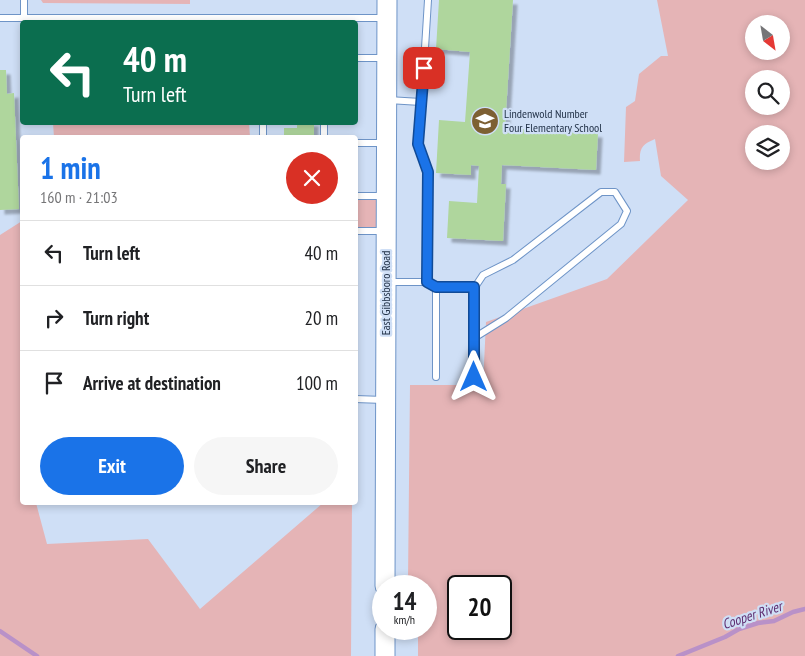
<!DOCTYPE html>
<meta charset="utf-8">
<style>
:root{--surface:#fff;--page:#f6f6f6;--text:#202124;--muted:#757577;--line:#e0e0e0;--accent:#1a73e8}
body{margin:0;font-family:"PT Sans Narrow",sans-serif;background:var(--page);color:var(--text);height:100vh;display:flex;flex-direction:column;font-size:19px;white-space:nowrap}
*{box-sizing:border-box;margin:0}
p{font-size:16px;color:var(--muted)}
.icon{flex:none;width:28px;height:28px;fill:none;stroke:currentColor;stroke-width:2;stroke-linecap:round;stroke-linejoin:round}
.map{position:relative;flex:1;overflow:hidden}
.details{position:absolute;left:20px;top:135px;width:338px;height:370px;display:flex;flex-direction:column;background:var(--surface);border-radius:5px;box-shadow:0 2px 8px #0003}
.details>*{flex:none}
.guide{position:absolute;left:20px;top:20px;width:338px;height:105px;border-radius:5px;box-shadow:0 2px 8px #0003;background:#0b6e4f;color:#fff;overflow:hidden}
.needle{width:32px;rotate:149deg}
.controls{position:absolute;left:745px;top:15px;display:grid;gap:10px}
.controls a{display:grid;place-items:center;width:45px;height:45px;border-radius:50%;background:var(--surface);box-shadow:0 2px 8px #0003;font-size:25px}
.speed{position:absolute;left:372px;top:575px;display:flex;gap:10px;font-size:25px;font-weight:700;text-align:center}
.speed>*{display:grid;place-content:center;width:65px;height:65px;border-radius:50%;background:var(--surface);box-shadow:0 2px 8px #0003;line-height:1}
.speed small{font-size:12px;font-weight:400}
.speed .limit{border:2px solid #111;border-radius:8px;background:#fff;color:#111}
.pin{position:absolute;display:grid;place-items:center;width:42px;height:42px;color:#fff;margin:-21px;border-radius:10px;box-shadow:0 2px 8px #0006}
.me{position:absolute;width:55px;margin:-28px;rotate:0deg;stroke-linejoin:round;filter:drop-shadow(0 0 4px #0008)}
.turn{display:flex;align-items:center;gap:18px;height:105px;padding:0 20px;font-size:22px}
.turn .icon{width:65px;height:65px;stroke-width:2.5}
.turn b{display:block;font-size:35px;line-height:42px}
.round{display:grid;place-items:center;flex:none;width:52px;height:52px;border-radius:26px;background:var(--page)}
.head{display:flex;align-items:center;justify-content:space-between;height:85px;padding:0 20px}
h1{font-size:30px;font-weight:600;line-height:38px;color:var(--accent)}
.button{display:flex;gap:10px;margin-top:auto;padding:10px 20px}
.button a{flex:1;height:58px;border-radius:30px;background:var(--accent);color:#fff;font-size:20px;font-weight:600;line-height:58px;text-align:center}
.button a+a{background:var(--page);color:var(--text)}
ul{padding:0;list-style:none}
li{display:flex;align-items:center;gap:15px;height:65px;padding:0 20px;border-top:1px solid var(--line)}
li div{flex:1}
li b{display:block;font-size:19px}
li em{font-style:normal}
.map>svg:first-child{display:block}
.green{fill:#e5b4b6;fill-rule:evenodd}
.lines{fill:none;stroke-linecap:round;stroke-linejoin:round}
.stream{stroke:#b991c8;stroke-width:4.5}
.building{fill:#afd69d;filter:url(#shadow)}
.service-casing{stroke:#6e94c7;stroke-width:8}
.secondary-casing{stroke:#6e94c7;stroke-width:21}
.service{stroke:#fff;stroke-width:6}
.secondary{stroke:#fff;stroke-width:19}
.route-casing{stroke:#114b97;stroke-width:12}
.route{stroke:#1a73e8;stroke-width:9}
.labels{text-anchor:middle;stroke-width:4.5;stroke-linejoin:round;paint-order:stroke}
.poi-label{font-size:12px;fill:#223248;stroke:#cfdff6;text-anchor:start}
.street-label{font-size:12px;fill:#223248;stroke:#cfdff6}
.water-label{font-size:14px;font-style:italic;fill:#5e2d70;stroke:#cfdff6}
</style>
<div class="map">
<svg width="805" height="656" viewBox="0 0 805 656">
<defs>
<filter id="shadow"><feDropShadow dx="4.5" dy="4.5" stdDeviation="1" flood-color="#0004"/></filter>
</defs>
<rect width="100%" height="100%" fill="#cfdff6"/>
<!-- green -->
<path class="green" d="M41,0H190V4L43,3Z
M657,0H805V656H418V630L419,629H426V619L431,614L426,607V586H412L408,581L410,385H483L486,322L607,279L688,200L661,176L655,139C643,144 639,148 640,161L624,162L626,107L635,101L639,74L661,56H668ZM754,24H781V51H754ZM754,79H781V106H754ZM754,134H781V161H754ZM459,586H501V629H459Z
M49,17L248,21V22H49Z
M53,123H249L250,137H54Z
M355,196H387V231H355Z
M22,221V502L36,503L47,544L148,539L200,609L323,503H352L351,656H0V235Z"/>
<g class="lines">
<!-- stream -->
<path class="stream" d="M0,631L37,656
M678,656L725,637L739,629L758,623L774,621L793,612L805,609"/>
</g>
<!-- building -->
<path class="building" d="M439,0H513L505,128L598,133L596,170L502,165L501,184H506L503,241L447,238L449,201L477,203L479,166L471,165V175L436,173L439,120L465,122L470,52L436,49Z
M0,70H6L7,94L14,93L19,209L0,210Z
M297,122H314V138H284V128H297Z"/>
<g class="lines">
<!-- service casing -->
<g class="service-casing">
<path id="service" d="M0,18H386
M24,18V0
M355,58H384
M388,100L421,102
M263,138V122
M324,138V122
M355,143H386
M355,196H385
M355,231H384
M387,282H427L436,287H475L474,377
M427,282L428,171L419,144L428,0
M474,338L506,318L621,224L627,211L615,192H601L513,260L483,275L475,287
M436,377V287
M355,399L384,400"/>
</g>
<!-- secondary casing -->
<g class="secondary-casing">
<path id="secondary" d="M385,586L387,0
M385,656V629"/>
</g>
<!-- service -->
<use href="#service" class="service"/>
<!-- secondary -->
<use href="#secondary" class="secondary"/>
</g>
<g class="lines">
<!-- route casing -->
<g class="route-casing">
<path id="route" d="M424,68L418,144L428,172L427,282L436,287H474V377"/>
</g>
<!-- route -->
<use href="#route" class="route"/>
</g>
<!-- icons -->
<defs>
<g id="school-disc" transform="scale(1.4375)"><circle r="9.5" fill="#7d6033" stroke="#cfdff6"/><path d="M0-5L7-2L0 1L-7-2ZM-4 1L0 2.5L4 1V4Q0 6-4 4Z" fill="#fff"/></g>
</defs>
<g fill-rule="evenodd">
<use href="#school-disc" x="485" y="121"/>
</g>
<g class="labels">
<!-- poi labels -->
<g class="poi-label">
<text x="504" y="118">Lindenwold Number<tspan x="504" dy="14">Four Elementary School</tspan></text>
</g>
<!-- street labels -->
<g class="street-label">
<text transform="translate(386 293) rotate(-90)" y="4">East Gibbsboro Road</text>
</g>
<!-- water labels -->
<g class="water-label">
<text transform="translate(752 615) rotate(-18)" y="5">Cooper River</text>
</g>
</g>
</svg>
<div class="controls">
<a><svg class="needle" viewBox="-14 -14 28 28"><path d="M0-13l5 13h-10z" fill="#e53935"/><path d="M0 13l5-13h-10z" fill="#757577"/></svg></a>
<a><svg class="icon" aria-label="search" viewBox="0 0 24 24"><circle cx="10" cy="10" r="6"/><path d="M15 15l6 6"/></svg></a>
<a><svg class="icon" aria-label="layers" viewBox="0 0 24 24"><path d="M12 4l9 5-9 5-9-5zM3 14l9 5 9-5"/></svg></a>
</div>
<div class="speed"><div>14<small>km/h</small></div><div class="limit">20</div></div>
<div class="pin" style="left:424px;top:68px;background:#d93025"><svg class="icon" aria-label="arrive" viewBox="0 0 24 24"><path d="M6 21V4h12l-3 4 3 4H6"/></svg></div>
<svg class="me" style="left:474px;top:377px" viewBox="-20 -20 40 40"><path d="M0-17L14 15 0 8-14 15z" fill="#1a73e8" stroke="#fff" stroke-width="4"/></svg>
<div class="guide">
<div class="turn"><svg class="icon" aria-label="left" viewBox="0 0 24 24"><path d="M17 20v-9H6M10 6l-5 5 5 5"/></svg><div><b>40 m</b>Turn left</div></div>
</div>
<section class="details">
<div class="head"><div><h1>1 min</h1><p>160 m · 21:03</p></div><a class="round" style="background:#d93025;color:#fff"><svg class="icon" aria-label="close" viewBox="0 0 24 24"><path d="M6 6l12 12M18 6L6 18"/></svg></a></div>
<ul>
<li><svg class="icon" aria-label="left" viewBox="0 0 24 24"><path d="M17 20v-9H6M10 6l-5 5 5 5"/></svg><div><b>Turn left</b></div><em>40 m</em></li>
<li><svg class="icon" aria-label="right" viewBox="0 0 24 24"><path d="M7 20v-9h11M14 6l5 5-5 5"/></svg><div><b>Turn right</b></div><em>20 m</em></li>
<li><svg class="icon" aria-label="arrive" viewBox="0 0 24 24"><path d="M6 21V4h12l-3 4 3 4H6"/></svg><div><b>Arrive at destination</b></div><em>100 m</em></li>
</ul>
<div class="button"><a>Exit</a><a>Share</a></div>
</section>
</div>
